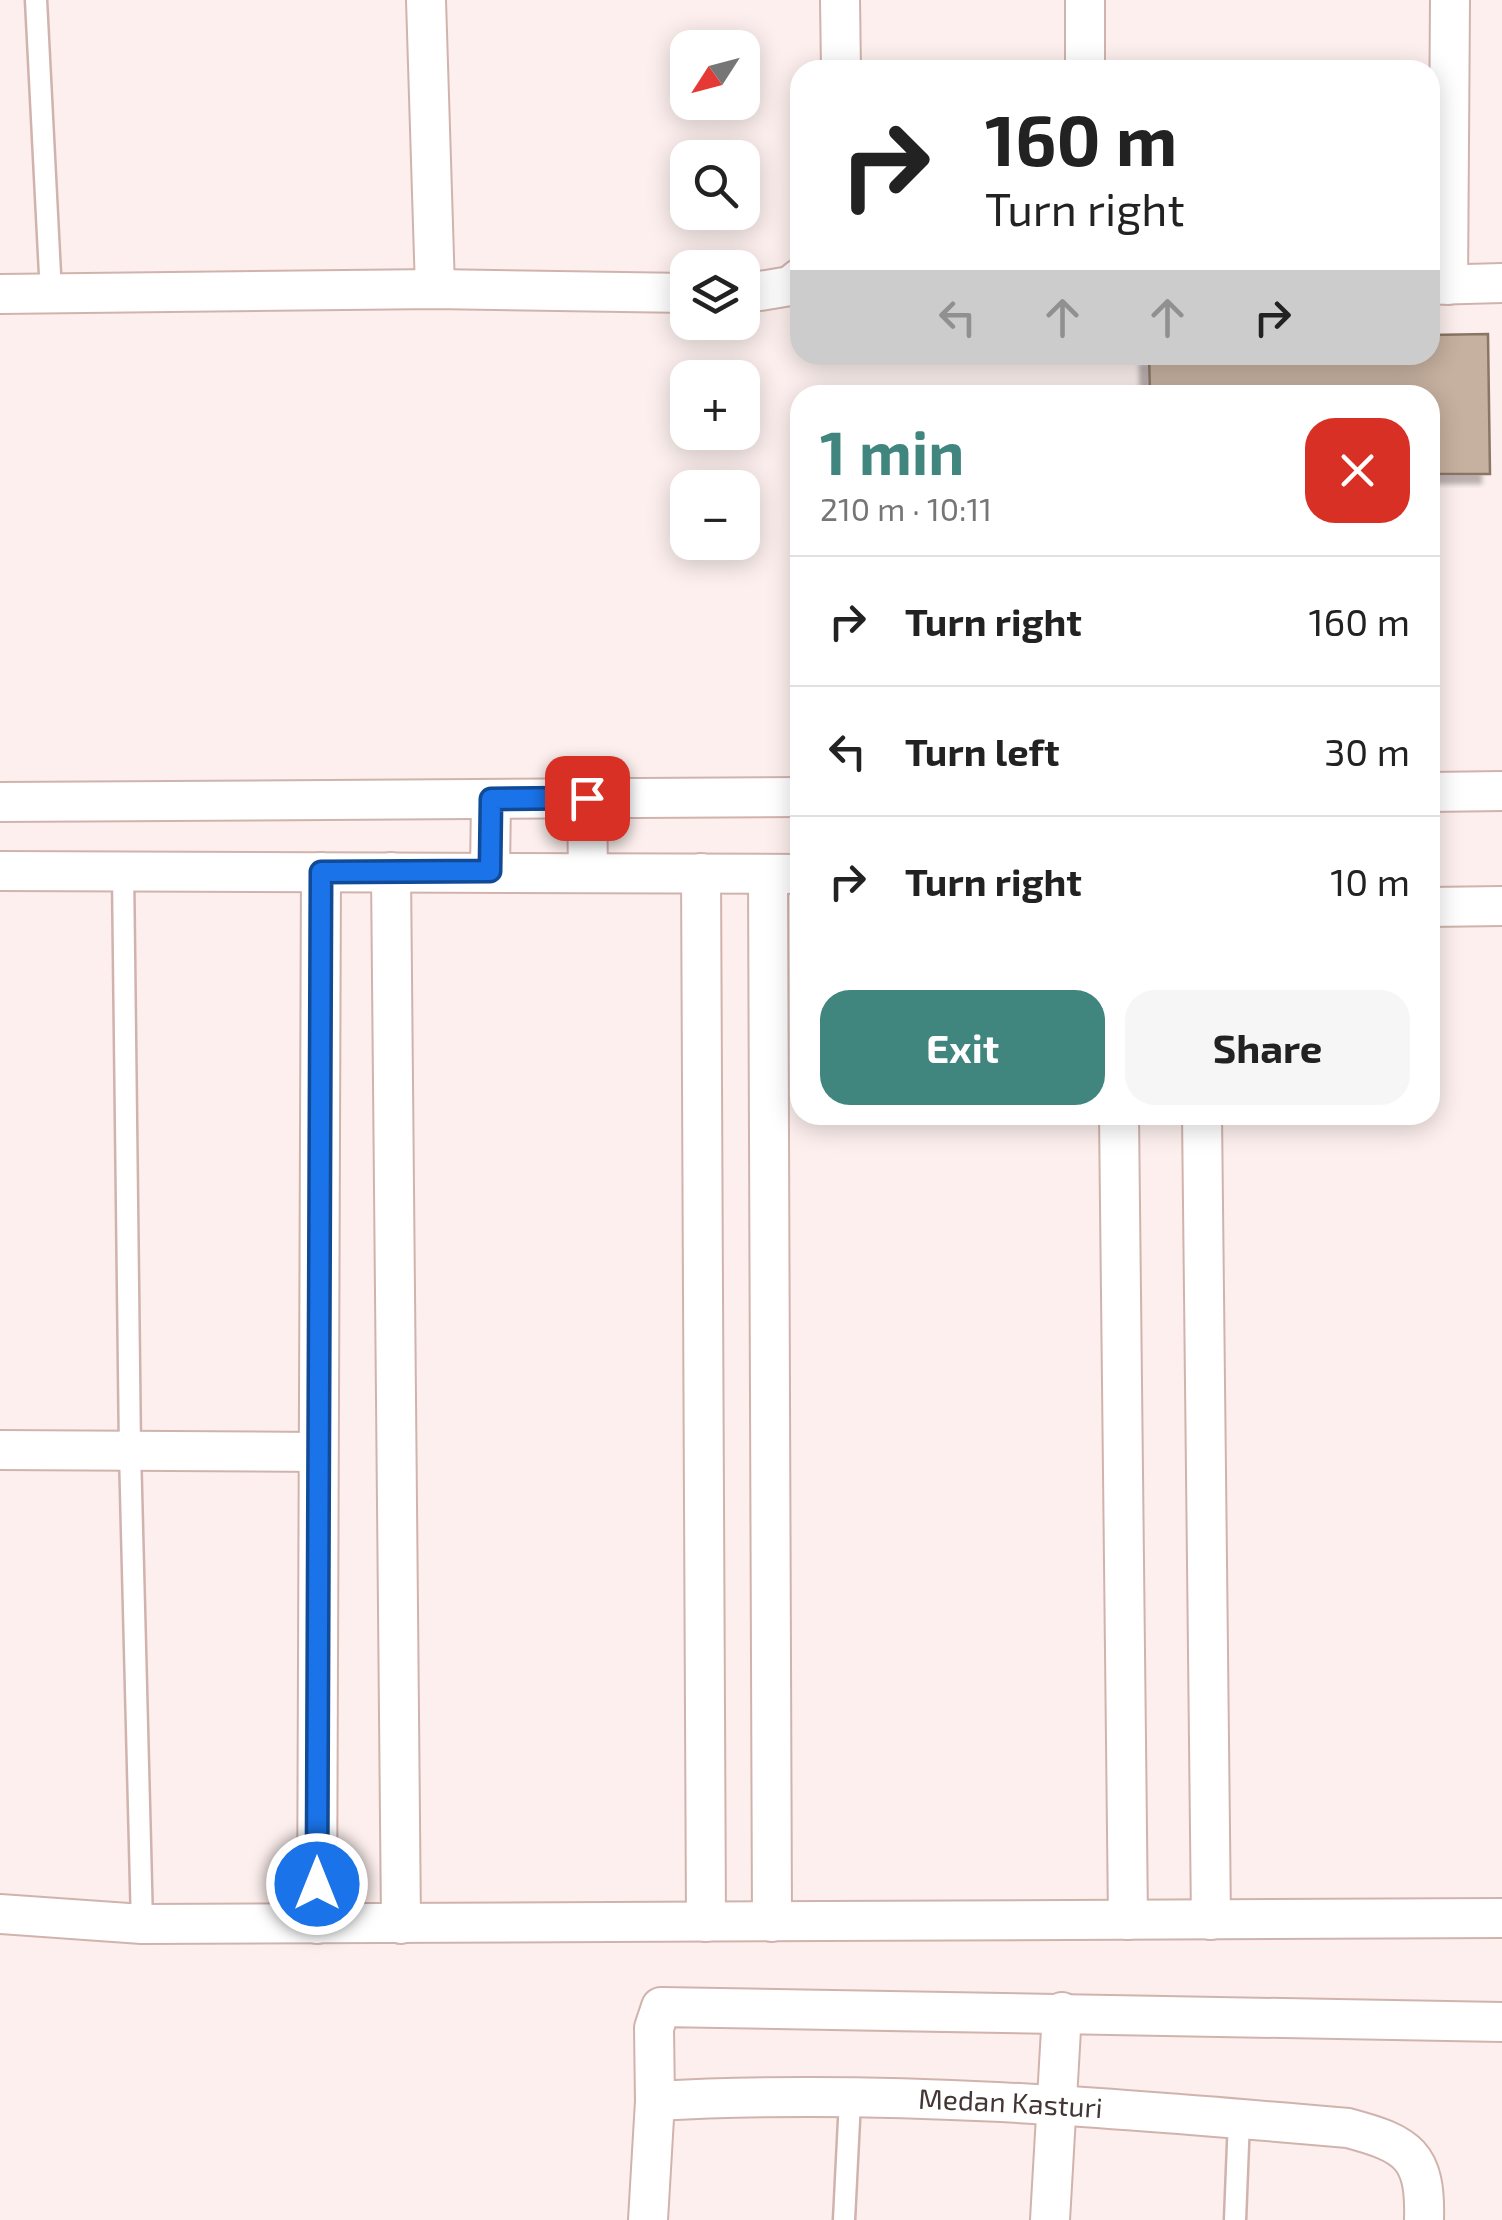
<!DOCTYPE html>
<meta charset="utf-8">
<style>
:root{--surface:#fff;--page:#f6f6f6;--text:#222;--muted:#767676;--line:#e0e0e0;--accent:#40867f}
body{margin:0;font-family:"Exo 2",sans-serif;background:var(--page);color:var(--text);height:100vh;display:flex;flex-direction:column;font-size:38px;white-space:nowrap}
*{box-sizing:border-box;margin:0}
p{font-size:32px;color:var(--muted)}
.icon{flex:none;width:55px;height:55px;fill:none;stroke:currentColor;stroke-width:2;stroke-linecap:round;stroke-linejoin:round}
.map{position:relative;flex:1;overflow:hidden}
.drawer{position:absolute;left:790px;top:385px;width:650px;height:740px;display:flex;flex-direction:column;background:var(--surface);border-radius:30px;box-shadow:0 5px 25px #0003}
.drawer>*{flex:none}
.banner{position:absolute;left:790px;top:60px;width:650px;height:305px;border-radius:30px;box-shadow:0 5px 25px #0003;background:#fff;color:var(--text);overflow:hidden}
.needle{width:65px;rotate:234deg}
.tools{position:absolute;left:670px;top:30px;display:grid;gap:20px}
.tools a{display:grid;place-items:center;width:90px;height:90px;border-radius:20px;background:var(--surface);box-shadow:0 5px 25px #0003;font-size:50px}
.pin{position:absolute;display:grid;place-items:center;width:85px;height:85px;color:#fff;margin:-42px;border-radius:20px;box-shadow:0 5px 15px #0006}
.me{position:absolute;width:110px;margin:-55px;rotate:0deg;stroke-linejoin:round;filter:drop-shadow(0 0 8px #0008)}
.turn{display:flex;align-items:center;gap:35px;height:210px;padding:0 30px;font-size:45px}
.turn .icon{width:130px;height:130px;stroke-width:2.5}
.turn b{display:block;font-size:70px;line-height:85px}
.lanes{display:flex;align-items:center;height:95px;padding:0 30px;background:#0003;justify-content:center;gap:50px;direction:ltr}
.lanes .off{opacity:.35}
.round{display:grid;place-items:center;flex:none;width:105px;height:105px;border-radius:30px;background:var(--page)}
.headline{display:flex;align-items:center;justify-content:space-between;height:170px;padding:0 30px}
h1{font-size:60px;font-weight:700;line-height:75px;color:var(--accent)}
.button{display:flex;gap:20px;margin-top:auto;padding:20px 30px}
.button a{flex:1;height:115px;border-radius:30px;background:var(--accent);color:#fff;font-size:40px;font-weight:700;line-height:115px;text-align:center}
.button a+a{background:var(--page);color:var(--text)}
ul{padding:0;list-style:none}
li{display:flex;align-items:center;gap:30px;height:130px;padding:0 30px;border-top:2px solid var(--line)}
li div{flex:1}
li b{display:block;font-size:38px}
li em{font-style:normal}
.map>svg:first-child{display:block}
.building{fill:#c6b09f;stroke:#8a7665;stroke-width:2.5;filter:url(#shadow)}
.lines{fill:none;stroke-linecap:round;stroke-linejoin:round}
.lane-casing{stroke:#d1b3ae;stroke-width:25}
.street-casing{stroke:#d1b3ae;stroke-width:42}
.lane{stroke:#fff;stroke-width:20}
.street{stroke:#fff;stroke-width:38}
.route-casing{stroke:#114b97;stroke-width:25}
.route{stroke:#1a73e8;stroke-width:18}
.labels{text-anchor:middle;stroke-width:8;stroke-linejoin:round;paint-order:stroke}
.street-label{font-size:28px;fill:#433735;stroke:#fff}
</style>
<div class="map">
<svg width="1502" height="2220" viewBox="0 0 1502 2220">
<defs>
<filter id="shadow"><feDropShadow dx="-9" dy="9" stdDeviation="2.5" flood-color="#0004"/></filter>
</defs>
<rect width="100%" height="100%" fill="#fcefed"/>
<!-- building -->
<path class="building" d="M1488,334L1490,474H1430V395H1150L1149,355H1430V335Z"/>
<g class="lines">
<!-- lane casing -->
<g class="lane-casing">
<path id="lane" d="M36,0L51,294
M123,871L130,1451L142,1924
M844,2220L850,2100
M1235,2220L1239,2119"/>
</g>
<!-- street casing -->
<g class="street-casing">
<g id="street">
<path d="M426,0L435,289"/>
<path d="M840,0L841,70"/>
<path d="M1085,70V0"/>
<path d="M1430,285L1502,283"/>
<path d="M1448,285L1450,0"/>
<path d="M0,294L435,289L688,293"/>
<path d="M742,294L790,286L800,278"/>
<path d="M1430,792L1502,791"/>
<path d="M587,798L588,873"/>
<path d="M0,802L800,797"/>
<path d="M0,871L800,874"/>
<path d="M490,871L491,799"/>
<path d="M391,872L401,1924"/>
<path d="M701,873L706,1922"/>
<path d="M768,874L772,1922"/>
<path d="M1430,907L1502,906"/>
<path d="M1119,1115L1128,1920"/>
<path d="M1202,1115L1211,1920"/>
<path d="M0,1450L318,1452"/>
<path d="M0,1914L142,1924L1502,1918"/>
<path d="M317,1924L321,872"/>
<path d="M655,2101L654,2028L661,2007L1502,2022"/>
<path id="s1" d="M648,2220L655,2101C886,2088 1118,2108 1348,2128C1408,2144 1426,2155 1424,2220"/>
<path d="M1050,2220L1062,2012"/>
</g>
</g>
<!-- lane -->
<use href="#lane" class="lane"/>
<!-- street -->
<use href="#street" class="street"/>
</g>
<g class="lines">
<!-- route casing -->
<g class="route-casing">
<path id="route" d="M317,1884L321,872L490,871L491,799L587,798"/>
</g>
<!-- route -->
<use href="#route" class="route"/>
</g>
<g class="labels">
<!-- street labels -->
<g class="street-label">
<text dy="10" stroke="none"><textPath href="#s1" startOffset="475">Medan Kasturi</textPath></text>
</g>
</g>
</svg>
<div class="tools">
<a><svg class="needle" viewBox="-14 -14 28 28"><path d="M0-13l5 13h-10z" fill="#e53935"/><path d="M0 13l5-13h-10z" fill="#767676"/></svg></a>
<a><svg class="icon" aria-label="search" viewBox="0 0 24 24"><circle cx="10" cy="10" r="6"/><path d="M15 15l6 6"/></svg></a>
<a><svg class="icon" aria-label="layers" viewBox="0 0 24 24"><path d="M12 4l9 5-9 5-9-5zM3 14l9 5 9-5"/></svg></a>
<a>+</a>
<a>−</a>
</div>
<div class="pin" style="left:587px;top:798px;background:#d93025"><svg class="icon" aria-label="arrive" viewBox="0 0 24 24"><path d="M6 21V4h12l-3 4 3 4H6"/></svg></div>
<svg class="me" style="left:317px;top:1884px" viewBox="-20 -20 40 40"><circle r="17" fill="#1a73e8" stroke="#fff" stroke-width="3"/><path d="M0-11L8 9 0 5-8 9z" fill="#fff"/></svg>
<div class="banner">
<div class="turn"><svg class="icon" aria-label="right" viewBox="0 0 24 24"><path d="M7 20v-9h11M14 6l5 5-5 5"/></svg><div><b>160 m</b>Turn right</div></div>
<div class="lanes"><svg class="icon off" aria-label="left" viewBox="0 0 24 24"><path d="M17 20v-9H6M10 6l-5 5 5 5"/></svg><svg class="icon off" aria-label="ahead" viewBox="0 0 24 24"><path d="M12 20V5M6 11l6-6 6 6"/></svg><svg class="icon off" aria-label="ahead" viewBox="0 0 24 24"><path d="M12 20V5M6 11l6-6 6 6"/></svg><svg class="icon" aria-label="right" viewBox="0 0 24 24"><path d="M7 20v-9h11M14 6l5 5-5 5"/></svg></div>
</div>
<section class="drawer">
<div class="headline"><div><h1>1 min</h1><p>210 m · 10:11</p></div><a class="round" style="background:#d93025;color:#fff"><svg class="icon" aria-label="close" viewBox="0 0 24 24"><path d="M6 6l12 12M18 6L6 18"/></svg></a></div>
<ul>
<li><svg class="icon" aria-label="right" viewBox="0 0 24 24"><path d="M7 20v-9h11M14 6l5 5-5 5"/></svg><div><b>Turn right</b></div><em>160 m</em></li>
<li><svg class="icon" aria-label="left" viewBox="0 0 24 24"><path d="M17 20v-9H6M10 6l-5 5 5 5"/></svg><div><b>Turn left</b></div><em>30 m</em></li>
<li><svg class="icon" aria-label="right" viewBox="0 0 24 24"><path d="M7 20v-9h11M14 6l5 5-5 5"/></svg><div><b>Turn right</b></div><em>10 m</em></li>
</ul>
<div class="button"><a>Exit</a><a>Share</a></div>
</section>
</div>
